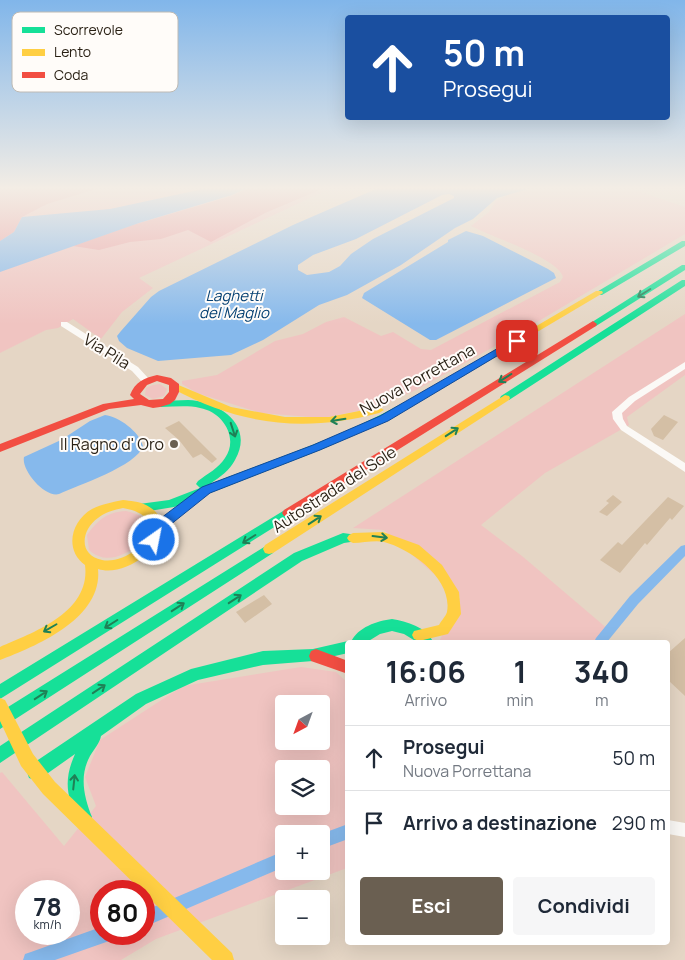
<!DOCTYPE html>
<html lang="it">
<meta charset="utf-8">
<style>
:root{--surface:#fff;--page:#f6f6f7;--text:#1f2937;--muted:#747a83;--line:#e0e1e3;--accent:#6a5f51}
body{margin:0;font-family:Manrope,sans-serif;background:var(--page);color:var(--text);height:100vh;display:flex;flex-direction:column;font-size:19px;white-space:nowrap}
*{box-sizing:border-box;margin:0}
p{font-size:16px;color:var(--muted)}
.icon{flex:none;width:28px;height:28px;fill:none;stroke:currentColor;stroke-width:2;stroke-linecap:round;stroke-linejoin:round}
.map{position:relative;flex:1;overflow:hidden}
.side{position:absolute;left:345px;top:640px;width:325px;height:305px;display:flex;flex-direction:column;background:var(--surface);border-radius:5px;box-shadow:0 5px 20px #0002}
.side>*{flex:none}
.top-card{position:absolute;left:345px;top:15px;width:325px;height:105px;border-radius:5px;box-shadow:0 5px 20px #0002;background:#1a4fa0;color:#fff;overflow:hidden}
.needle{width:32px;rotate:221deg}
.tools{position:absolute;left:275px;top:695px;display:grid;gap:10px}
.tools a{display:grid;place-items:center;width:55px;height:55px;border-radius:5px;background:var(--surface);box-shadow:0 5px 20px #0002;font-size:25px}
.speed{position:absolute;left:15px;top:880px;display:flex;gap:10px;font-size:25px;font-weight:700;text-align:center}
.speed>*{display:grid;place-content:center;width:65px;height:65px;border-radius:50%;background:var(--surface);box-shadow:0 5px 20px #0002;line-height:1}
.speed small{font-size:12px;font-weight:400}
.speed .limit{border:8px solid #d22;background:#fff;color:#111}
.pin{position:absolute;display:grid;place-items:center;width:42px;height:42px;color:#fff;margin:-21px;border-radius:10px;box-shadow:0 2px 8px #0006}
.me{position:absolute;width:55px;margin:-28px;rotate:33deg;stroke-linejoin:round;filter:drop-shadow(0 0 4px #0008)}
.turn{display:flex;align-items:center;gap:18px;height:105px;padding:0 15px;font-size:22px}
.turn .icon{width:65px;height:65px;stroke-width:2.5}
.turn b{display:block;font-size:35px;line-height:42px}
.eta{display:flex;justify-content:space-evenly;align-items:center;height:85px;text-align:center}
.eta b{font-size:30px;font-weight:700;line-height:35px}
.action{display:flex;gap:10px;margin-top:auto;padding:10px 15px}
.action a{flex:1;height:58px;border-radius:5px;background:var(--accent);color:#fff;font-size:20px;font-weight:700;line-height:58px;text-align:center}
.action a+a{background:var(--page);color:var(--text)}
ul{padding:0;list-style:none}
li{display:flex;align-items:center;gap:15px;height:65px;padding:0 15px;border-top:1px solid var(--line)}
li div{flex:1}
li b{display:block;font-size:19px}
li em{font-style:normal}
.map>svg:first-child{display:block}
.green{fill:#f0c4c1;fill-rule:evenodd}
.forest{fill:#eca6a9}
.water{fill:#86b9ec;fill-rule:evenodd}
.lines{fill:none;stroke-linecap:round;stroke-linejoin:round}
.canal{fill:#86b9ec;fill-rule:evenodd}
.building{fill:#d4bfa5}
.street{fill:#fbf9f6;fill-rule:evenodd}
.fast{fill:#16e098;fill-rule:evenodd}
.slow{fill:#ffcf43;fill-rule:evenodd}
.jam{fill:#f24e42;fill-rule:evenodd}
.oneway{stroke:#1f8056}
.route{fill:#1a73e8;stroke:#114b97}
.poi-dot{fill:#6a5f51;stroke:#fffcf9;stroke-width:2}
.labels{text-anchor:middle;stroke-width:4;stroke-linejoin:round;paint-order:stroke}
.far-water-label{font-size:15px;font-style:italic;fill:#054072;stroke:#fffcf9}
.street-label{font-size:16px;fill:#281f13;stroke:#fffcf9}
.poi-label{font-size:16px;fill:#281f13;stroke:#fffcf9;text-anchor:end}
.key{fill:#fffcf9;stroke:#bebab4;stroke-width:1}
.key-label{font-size:14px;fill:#281f13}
</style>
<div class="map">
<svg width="685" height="960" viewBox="0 0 685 960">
<rect width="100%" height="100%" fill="#e5d6c5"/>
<!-- green -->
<path class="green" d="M0,189H329L139,278L153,288L122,312L101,339L73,319L58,328L46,330L0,353Z
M535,189H632L685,207V234L522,331L416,390L377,407L323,418L261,413L197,393L182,384V381L217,375L275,341L303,334L326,322L344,317L381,336L393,332L421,349L431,350L560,282L563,277C558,258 489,236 471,226L489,212L496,201L510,194Z
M685,314V375L627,417L629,425L545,473L481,525L522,556L609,630L605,642H439L460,597L384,530L353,528Z
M160,384L167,389L164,396L153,399L145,395L146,388L153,385Z
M126,511C150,516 149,526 141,545C124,554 107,566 89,550L87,535C98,520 107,512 126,511Z
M301,667L336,672L347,682V868L156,939L121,960H0V773L2,772L64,846L96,806L85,777L100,740L183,686ZM284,704H321V741H284ZM284,769H321V806H284ZM284,834H321V871H284ZM26,891H69V934H26ZM101,891H144V934H101Z"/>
<!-- forest -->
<path class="forest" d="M0,189H96L47,204L22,217L14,232L0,241Z
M246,189H322L265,213L211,242L188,230L161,239L130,242L99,250L73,246L129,226L232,196Z"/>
<!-- water -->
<path class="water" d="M203,189H245L232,195L139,223L0,272V241L14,232L22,217L110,209Z
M376,189H528L497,198L473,219L455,228L401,265L347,295L319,305L263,340L231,355L158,361L127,348L119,341L117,336L121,331L151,297L159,291L293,225ZM449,194L454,196V198L373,239L351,254L340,266L329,272L307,275L298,270V265L313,255L356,239L442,195Z
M466,231L483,236L548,269L554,273L556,278L436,340H430L362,298L364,293L448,242V240Z
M105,415C119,417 139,431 143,446C137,466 78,485 59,494C45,498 21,470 24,457L61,440L90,421Z"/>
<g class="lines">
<!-- canal -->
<path class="canal" d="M685,545V556L638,604L607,642H594L596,638L630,596L681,546Z
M348,824V839L321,849V834Z
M284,851V867L144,927V911Z
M101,927V934H114L112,940L55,960H23L25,954L31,952Z"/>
</g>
<!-- building -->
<path class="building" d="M664,415L678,422L663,440L654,436L651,429Z
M179,421L217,459L212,463L201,454L193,458L179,440L165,428Z
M613,495L622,502L607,516L599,512L609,503L606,501Z
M668,497L684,506L672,520L670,518L647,545L645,543L620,573L600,560L618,542L622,545Z
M264,595L272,604L245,623L236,612Z
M685,638V696L668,680V653Z"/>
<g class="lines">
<!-- street -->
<path class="street" d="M61,322H67L138,367L149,379L150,381L149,383H143L132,371L61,326Z
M685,362V369L635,401L622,413L623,419L627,426L685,463V472L621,430L613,419L612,412L629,397Z
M668,820L685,823V837L668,834Z"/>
<!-- fast -->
<path class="fast" d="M682,241H685V246L602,295H596L595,293Z
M682,265H685V270L596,326L593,327L589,324Z
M682,280H685V286L509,400H501L500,398L501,396Z
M188,400C219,401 255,425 235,460C230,470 220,477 210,484C274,459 342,437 401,404L405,403L410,406L388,420L320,450L174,507L143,512L139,510L137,507L139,504L169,500L200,488L196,484L198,481C207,474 219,468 225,458C239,438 223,412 200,408C187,405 174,407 161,407L156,404L161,401Z
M288,508L292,510L294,513L292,516L0,699V684Z
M343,533L357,535L359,538L357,541L344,543L302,561L0,763V746L294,553Z
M269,544L273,545L275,549L273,553L0,729V712Z
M392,619C406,621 428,628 433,642H417L404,634L392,631L380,634L367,642H348V653L313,661L263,665L198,680L146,704L101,736C100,743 94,749 90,756C79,776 84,797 92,817L90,823L84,825L78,823C67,796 63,781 75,754L41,778L35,780L29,778L27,772L29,766L136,694L191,669L263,651L313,649L348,641L351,642C358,627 377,621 392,619Z"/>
<!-- slow -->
<path class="slow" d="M596,291H602L603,293L409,408L405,409L400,406Z
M176,384L231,407L285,417H329L379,407L384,410L379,413C304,433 241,425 173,389L171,387Z
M505,395L509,396L510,398L509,400L273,553L269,554L265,553L263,549L265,545Z
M123,500C130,501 139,501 146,505C190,527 132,580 98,569C103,618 37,646 0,660V647C35,632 91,612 85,565C64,550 71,521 92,509C102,504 113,502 123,500ZM123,508C180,518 133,566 102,560C78,555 81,530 98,518C105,512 114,510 123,508Z
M383,532L419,545L442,565L459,592L461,614L448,634L419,641L414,639L412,635L414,631L439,625C441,621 446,616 447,612C453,579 411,549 384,542C375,540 363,543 353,543L349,541L347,538L349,535L353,533Z
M0,698L5,700L33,754L55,782L232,953L234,960H212L43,794L21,766L0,721Z"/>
<!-- jam -->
<path class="jam" d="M593,321L597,324L596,326L292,516H284L282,513L284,510Z
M157,375L171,378L179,384V392L175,400L170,404L160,407L153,408L141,405L109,409L0,452V444L103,404L134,399L130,395C135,382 144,378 157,375ZM157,381L169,385V392L163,399L149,400L140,394L147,385Z
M316,649L348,661V674L311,661L309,656L311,651Z"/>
</g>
<!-- one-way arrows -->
<defs><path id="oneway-shaft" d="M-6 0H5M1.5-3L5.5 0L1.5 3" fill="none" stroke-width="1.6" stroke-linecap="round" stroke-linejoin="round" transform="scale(1.25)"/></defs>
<g class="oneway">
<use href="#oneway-shaft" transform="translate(644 293) rotate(148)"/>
<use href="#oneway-shaft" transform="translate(505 378) rotate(148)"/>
<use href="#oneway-shaft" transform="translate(338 420) rotate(171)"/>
<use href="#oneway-shaft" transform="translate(233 430) rotate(72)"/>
<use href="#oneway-shaft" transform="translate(452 432) rotate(-33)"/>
<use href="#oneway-shaft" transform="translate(315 520) rotate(-33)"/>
<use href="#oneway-shaft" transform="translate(380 537) rotate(7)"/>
<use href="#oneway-shaft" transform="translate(249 539) rotate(148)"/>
<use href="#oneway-shaft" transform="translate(235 599) rotate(-33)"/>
<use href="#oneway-shaft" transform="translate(178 607) rotate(-33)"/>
<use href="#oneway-shaft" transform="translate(111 624) rotate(148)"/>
<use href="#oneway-shaft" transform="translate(50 628) rotate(150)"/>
<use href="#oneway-shaft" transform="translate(99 689) rotate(-34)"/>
<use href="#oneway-shaft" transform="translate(41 695) rotate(-33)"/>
<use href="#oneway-shaft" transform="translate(74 782) rotate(-84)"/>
</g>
<!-- sky -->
<linearGradient id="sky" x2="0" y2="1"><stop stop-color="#81b6ea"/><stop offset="0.58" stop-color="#f3ede5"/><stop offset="1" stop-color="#f3ede5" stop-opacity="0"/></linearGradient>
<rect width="685" height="324" fill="url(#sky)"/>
<!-- route -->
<path class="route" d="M514,339H517L522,341L388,421L320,450L210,493L170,525L162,533L158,543H150L148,540L152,527L161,518L202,487L313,445L380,416Z"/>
<!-- markers -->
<circle class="poi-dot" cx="174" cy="444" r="5"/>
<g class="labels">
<!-- far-water labels -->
<g class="far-water-label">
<text x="234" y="301">Laghetti<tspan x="234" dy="17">del Maglio</tspan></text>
</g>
<!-- street labels -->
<g class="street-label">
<text transform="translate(107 351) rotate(32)" y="6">Via Pila</text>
<text transform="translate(417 379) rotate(-29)" y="6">Nuova Porrettana</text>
<text transform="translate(334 489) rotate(-33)" y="6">Autostrada del Sole</text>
</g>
<!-- poi labels -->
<g class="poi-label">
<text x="164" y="450">Il Ragno d' Oro</text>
</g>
</g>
<!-- legend -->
<rect x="12" y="12" width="166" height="80" rx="8" class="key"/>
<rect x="22" y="27" width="23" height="6" fill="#16e098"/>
<rect x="22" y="49" width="23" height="7" fill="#ffcf43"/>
<rect x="22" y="72" width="23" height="6" fill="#f24e42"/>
<g class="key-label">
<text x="54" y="35">Scorrevole</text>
<text x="54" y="57">Lento</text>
<text x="54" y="80">Coda</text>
</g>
</svg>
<div class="tools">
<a><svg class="needle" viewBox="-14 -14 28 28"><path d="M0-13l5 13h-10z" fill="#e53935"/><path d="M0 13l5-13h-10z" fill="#747a83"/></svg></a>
<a><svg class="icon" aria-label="layers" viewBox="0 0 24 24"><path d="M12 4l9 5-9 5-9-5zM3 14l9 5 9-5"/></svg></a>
<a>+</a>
<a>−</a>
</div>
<div class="speed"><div>78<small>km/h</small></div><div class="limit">80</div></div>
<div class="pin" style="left:517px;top:341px;background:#d93025"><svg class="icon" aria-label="arrive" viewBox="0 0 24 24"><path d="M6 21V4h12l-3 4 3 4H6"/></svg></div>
<svg class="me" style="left:154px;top:540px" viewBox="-20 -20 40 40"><circle r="17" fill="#1a73e8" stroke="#fff" stroke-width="3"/><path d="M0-11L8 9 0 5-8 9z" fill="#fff"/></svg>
<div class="top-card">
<div class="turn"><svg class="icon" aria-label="ahead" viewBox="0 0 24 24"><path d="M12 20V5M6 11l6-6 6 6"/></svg><div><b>50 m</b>Prosegui</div></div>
</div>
<section class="side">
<div class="eta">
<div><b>16:06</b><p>Arrivo</p></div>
<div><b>1</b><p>min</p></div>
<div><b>340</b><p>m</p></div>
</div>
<ul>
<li><svg class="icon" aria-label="ahead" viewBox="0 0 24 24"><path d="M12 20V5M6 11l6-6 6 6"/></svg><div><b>Prosegui</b><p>Nuova Porrettana</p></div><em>50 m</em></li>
<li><svg class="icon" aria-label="arrive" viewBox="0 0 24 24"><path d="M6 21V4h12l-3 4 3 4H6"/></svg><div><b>Arrivo a destinazione</b></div><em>290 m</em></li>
</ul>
<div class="action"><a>Esci</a><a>Condividi</a></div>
</section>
</div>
